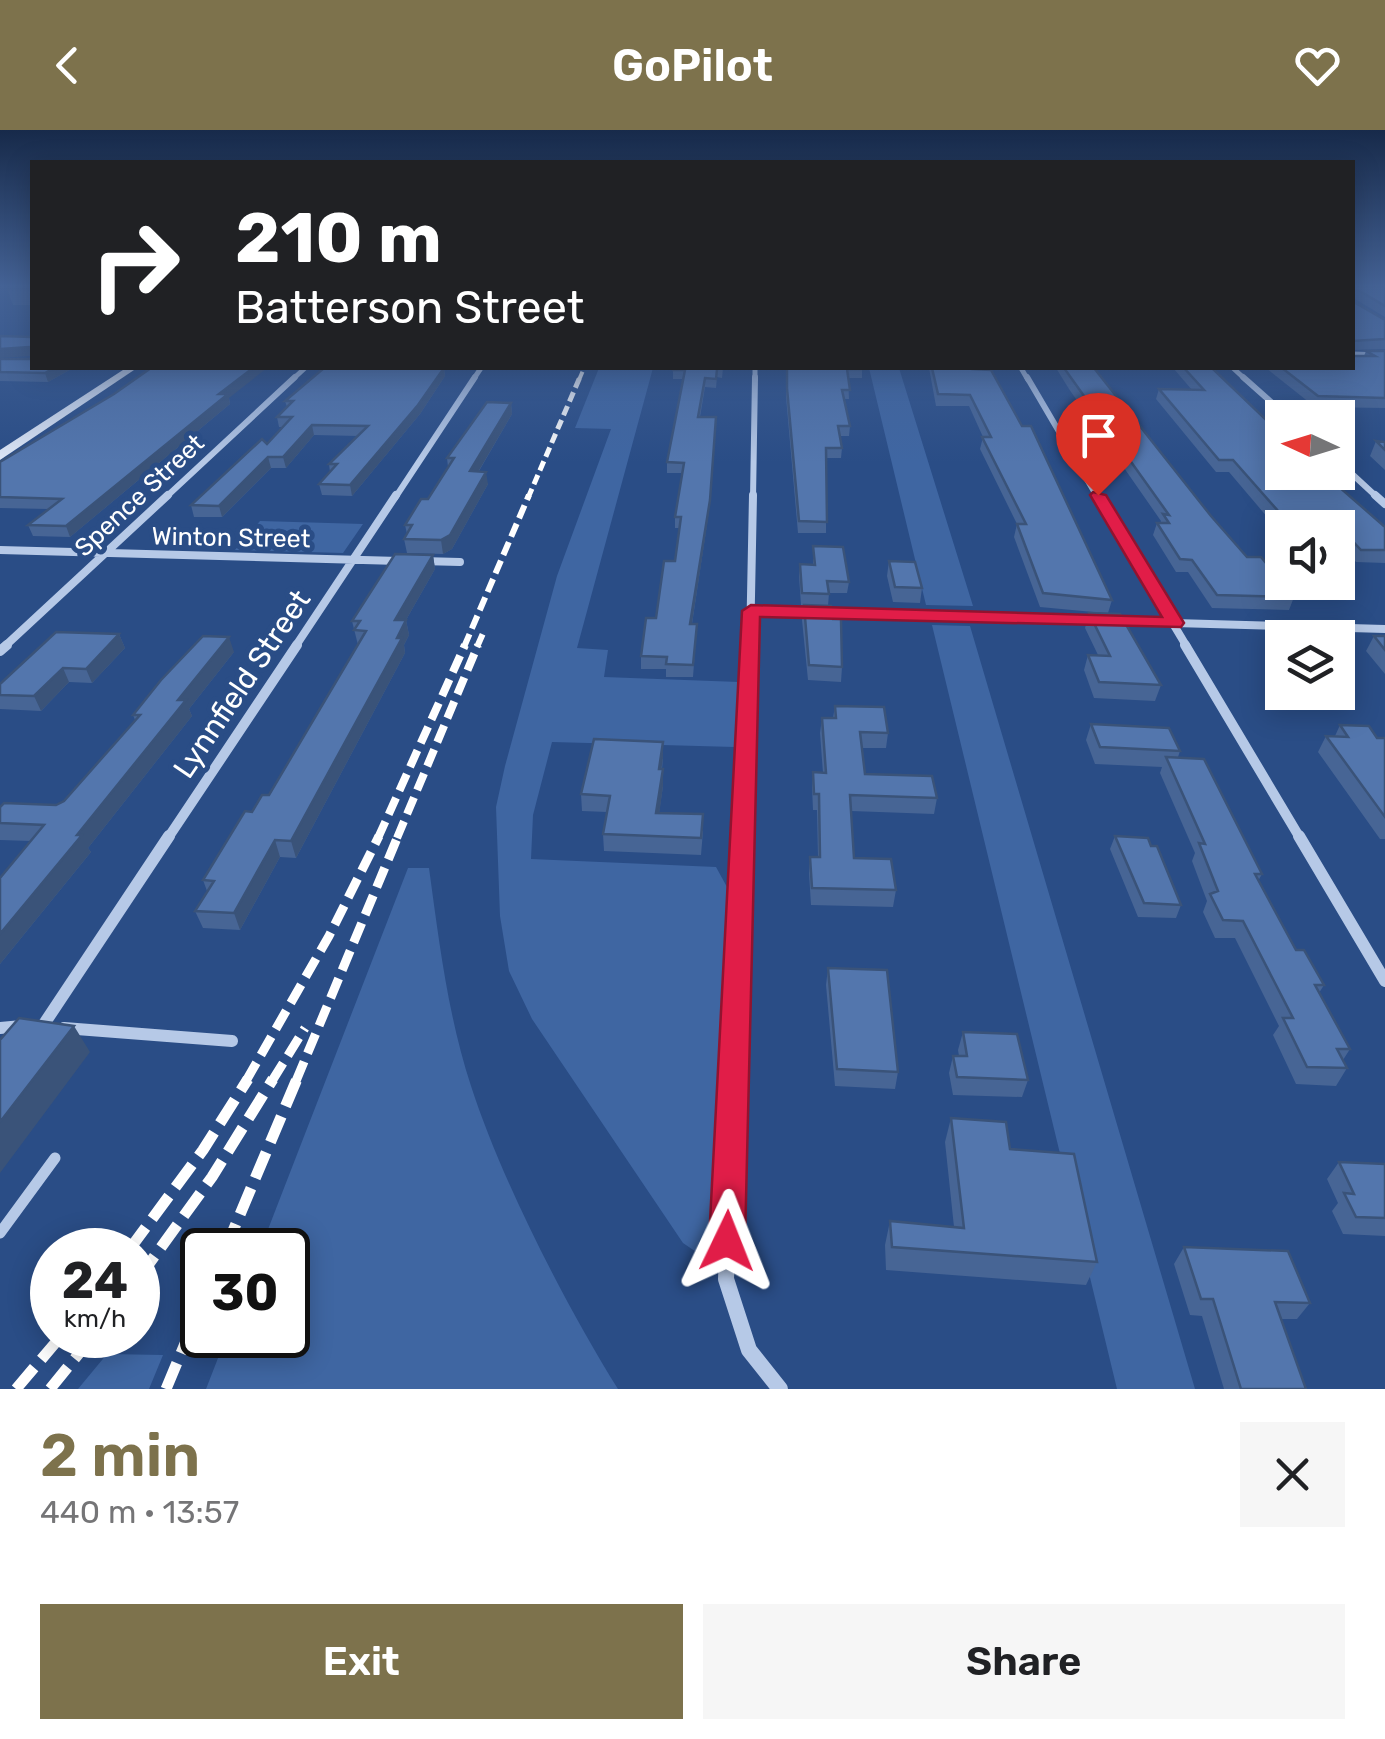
<!DOCTYPE html>
<meta charset="utf-8">
<style>
:root{--surface:#fff;--page:#f6f6f6;--text:#202124;--muted:#757577;--accent:#7d724c}
body{margin:0;font-family:Rubik,sans-serif;background:var(--page);color:var(--text);height:100vh;display:flex;flex-direction:column;font-size:38px;white-space:nowrap}
*{box-sizing:border-box;margin:0}
p{font-size:32px;color:var(--muted)}
.icon{flex:none;width:55px;height:55px;fill:none;stroke:currentColor;stroke-width:2;stroke-linecap:round;stroke-linejoin:round}
.map{position:relative;height:1259px;overflow:hidden}
.drawer{display:flex;flex-direction:column;background:var(--surface);flex:1}
.drawer>*{flex:none}
.top-card{position:absolute;left:30px;top:30px;width:1325px;height:210px;border-radius:0px;box-shadow:0 5px 25px #0003;background:#202124;color:#fff;overflow:hidden}
.needle{width:65px;rotate:274deg}
.fabs{position:absolute;left:1265px;top:270px;display:grid;gap:20px}
.fabs a{display:grid;place-items:center;width:90px;height:90px;border-radius:0px;background:var(--surface);box-shadow:0 5px 25px #0003;font-size:50px}
.speed{position:absolute;left:30px;top:1098px;display:flex;gap:20px;font-size:50px;font-weight:700;text-align:center}
.speed>*{display:grid;place-content:center;width:130px;height:130px;border-radius:50%;background:var(--surface);box-shadow:0 5px 25px #0003;line-height:1}
.speed small{font-size:25px;font-weight:400}
.speed .limit{border:5px solid #111;border-radius:15px;background:#fff;color:#111}
.pin{position:absolute;display:grid;place-items:center;width:85px;height:85px;color:#fff;margin:-102px -42px;border-radius:50% 50% 50% 0;rotate:-45deg;box-shadow:0 0 10px #0007}
.pin .icon{rotate:45deg}
.me{position:absolute;width:110px;margin:-55px;rotate:2deg;stroke-linejoin:round;filter:drop-shadow(0 0 8px #0008)}
.turn{display:flex;align-items:center;gap:35px;height:210px;padding:0 40px;font-size:45px}
.turn .icon{width:130px;height:130px;stroke-width:2.5}
.turn b{display:block;font-size:70px;line-height:85px}
.round{display:grid;place-items:center;flex:none;width:105px;height:105px;border-radius:0px;background:var(--page)}
.summary{display:flex;align-items:center;justify-content:space-between;height:170px;padding:0 40px}
h1{font-size:60px;font-weight:600;line-height:75px;color:var(--accent)}
.cta{display:flex;gap:20px;margin-top:auto;padding:20px 40px}
.cta a{flex:1;height:115px;border-radius:0px;background:var(--accent);color:#fff;font-size:40px;font-weight:600;line-height:115px;text-align:center}
.cta a+a{background:var(--page);color:var(--text)}
header{display:flex;justify-content:space-between;align-items:center;height:130px;padding:0 40px;background:var(--accent);color:#fff;font-size:45px;font-weight:600}
.map>svg:first-child{display:block}
.green{fill:#3f66a2}
.lines{fill:none;stroke-linecap:round;stroke-linejoin:round}
.lane{stroke:#b6c9e7;stroke-width:11}
.street-far5{stroke:#b6c9e7;stroke-width:5}
.street-far4{stroke:#b6c9e7;stroke-width:6}
.street-far3{stroke:#b6c9e7;stroke-width:8}
.street-far2{stroke:#b6c9e7;stroke-width:10}
.street-far1{stroke:#b6c9e7;stroke-width:12}
.street{stroke:#b6c9e7;stroke-width:16}
.secondary{fill:#dfe8f7;fill-rule:evenodd}
.rail-far5{stroke:#fff;stroke-width:4;stroke-dasharray:9 4;stroke-linecap:butt}
.rail-far4{stroke:#fff;stroke-width:5;stroke-dasharray:10 5;stroke-linecap:butt}
.rail-far3{stroke:#fff;stroke-width:6;stroke-dasharray:14 6;stroke-linecap:butt}
.rail-far2{stroke:#fff;stroke-width:8;stroke-dasharray:18 8;stroke-linecap:butt}
.rail-far1{stroke:#fff;stroke-width:9;stroke-dasharray:21 9;stroke-linecap:butt}
.rail{stroke:#fff;stroke-width:11;stroke-dasharray:28 11;stroke-linecap:butt}
.wall{fill:#476595}
.shaded-wall{fill:#3a5379}
.building{fill:#5376ad;stroke:#3a5379;stroke-width:2.5}
.route{fill:#e11d48;stroke:#92132f;stroke-width:2.5}
.labels{text-anchor:middle;stroke-width:10;stroke-linejoin:round;paint-order:stroke}
.far-street-label{font-size:25px;fill:#fff;stroke:#2a4d86}
.street-label{font-size:30px;fill:#fff;stroke:#2a4d86}
</style>
<header><svg class="icon" aria-label="back" viewBox="0 0 24 24"><path d="M15 5l-7 7 7 7"/></svg>GoPilot<svg class="icon" aria-label="heart" viewBox="0 0 24 24"><path d="M12 20l-8-8c-3-5 5-10 8-4 3-6 11-1 8 4z"/></svg></header>
<div class="map">
<svg width="1385" height="1259" viewBox="0 0 1385 1259">
<rect width="100%" height="100%" fill="#2a4d86"/>
<!-- green -->
<path class="green" d="M599,238H653L577,518L608,520L604,547L739,552L735,617L552,612L533,685L531,729L716,737L727,757L711,1132L683,1113L532,889L509,841L500,786L496,677L505,636L557,446L611,299L575,298Z
M869,238H899L973,476L926,475Z
M260,391L363,394L343,423L235,420Z
M932,495L970,496L1195,1259H1117Z
M408,738H429C439,811 448,886 471,956C501,1049 566,1176 618,1259H206L227,1205H288V1120H260Z
M107,1224L163,1225L149,1259H78Z"/>
<g class="lines">
<!-- lane -->
<path class="lane" d="M0,1103L55,1028"/>
<!-- street-far5 -->
<path class="street-far5" d="M1352,224L1385,225
M1021,238L1028,250
M1233,238L1246,250
M292,250L305,238
M473,250L481,238
M755,250V238"/>
<!-- street-far4 -->
<path class="street-far4" d="M1027,247L1098,368
M1243,247L1289,288
M1338,331L1378,368
M165,368L295,247
M395,368L475,247
M753,368L755,247"/>
<!-- street-far3 -->
<path class="street-far3" d="M1096,365L1187,517
M1375,365L1385,374
M0,420L399,431
M421,431L460,432
M751,481L1385,499
M4,517L168,365
M295,517L396,365
M750,517L753,365"/>
<!-- street-far2 -->
<path class="street-far2" d="M1185,515L1300,708
M0,521L7,515
M168,708L297,515
M742,708L750,515"/>
<!-- street-far1 -->
<path class="street-far1" d="M1299,706L1385,851
M42,897L169,706
M0,898L22,896
M64,898L232,911
M733,951L743,706"/>
<!-- street -->
<path class="street" d="M734,949L726,1149L749,1220L780,1259"/>
<!-- secondary -->
<path class="secondary" d="M126,238H137L0,330V320Z"/>
<!-- rail-far5 -->
<path class="rail-far5" d="M579,250L584,238"/>
<!-- rail-far4 -->
<path class="rail-far4" d="M528,368L580,247"/>
<!-- rail-far3 -->
<path class="rail-far3" d="M464,517L529,365
M477,517L484,501"/>
<!-- rail-far2 -->
<path class="rail-far2" d="M378,708L465,515
M397,708L478,515"/>
<!-- rail-far1 -->
<path class="rail-far1" d="M246,951L329,806L379,706
M272,951L305,898
M296,951L398,706"/>
<!-- rail -->
<path class="rail" d="M129,1120L203,1020L248,949
M225,1120L297,949
M138,1149L212,1047L273,949
M16,1259L62,1205
M50,1259L94,1205
M166,1259L202,1173"/>
</g>
<!-- wall -->
<path class="wall" d="M32,156V175H13L7,159Z
M1352,156H1385V187L1355,169H1352Z
M1352,171L1385,190V219L1352,220Z
M1366,221H1385V278L1315,277L1266,238H1352L1364,226Z
M0,229L73,238L48,252L0,251Z
M444,238L445,246L420,284L352,366L322,365L319,354L330,342L329,334L358,306L314,305L286,338H271L222,387H194L191,375L267,314L283,297H279L277,287L287,277L285,271Z
M673,238H723L722,248L717,247L716,258L705,257L700,287L709,381L692,494H697L693,547H666V539H641V526L656,488L675,431L680,398H675V387L682,343H667V332L683,249H673Z
M787,238H862V248H848L849,269H844L850,296L849,306H839L842,318L841,328H826V403H798L786,267Z
M929,238H971L1112,470L1108,483L1161,555L1155,571L1094,568L1084,540L1088,525H1098L1085,498L1089,483H1104L1040,477L1014,407L1017,394L980,319L983,307L969,276H936Z
M1056,238H1094L1211,386L1247,427L1294,467L1289,480L1212,478L1188,442H1176L1153,405L1157,393H1160L1161,391L1069,259Z
M1175,238H1212L1282,342L1385,397V433L1356,432L1338,413V398H1323L1321,395H1274L1229,342H1216L1156,269L1159,259L1192,260L1174,239Z
M114,264L229,268L230,274L70,407L33,406L28,395L48,379L0,378V332Z
M511,273L512,284L479,341L488,354L452,419L443,424L407,423L404,409L407,404L405,395L428,369L448,337L447,328Z
M1376,311L1385,312V340L1370,326Z
M813,416L849,452L847,463H829L828,476L842,537L841,552L808,550L802,490L804,475H801L799,446L800,434L813,435Z
M433,425L435,439L406,490L409,505L404,515L405,523L296,728L280,727L240,800L203,798L195,781L207,761L203,750L252,682L269,665L358,515L352,491Z
M889,431L922,458L920,473L893,472L887,446Z
M119,504L125,518L92,553L69,552L41,581L0,579V554Z
M1374,506H1385V544L1366,521Z
M234,522L189,579L192,586L88,718L91,722L0,834V748L31,711L0,710V677L56,675L64,671L135,590L133,585Z
M835,576L888,603L886,618H862L865,644L937,668L934,684L851,681L854,728L896,760L893,777L811,775L809,743L810,727H818L817,680H813L812,658L813,642L823,643L820,603L822,588H833Z
M1091,594L1180,621L1178,627L1262,744L1258,751L1296,820L1324,855L1319,863L1350,919L1343,930L1347,938L1336,956L1296,954L1273,905L1279,896L1235,808H1215L1203,782L1207,771L1192,731L1195,723L1160,643L1162,637L1095,634L1086,610Z
M1340,595L1377,608H1385V709H1380L1318,622L1326,606H1335Z
M663,628L662,639L663,656L659,683L703,701L701,725L604,721L603,704L607,682L582,681L581,664Z
M1115,706L1181,775L1176,788L1138,787L1110,719Z
M828,838L898,942L895,959L835,956L826,855Z
M963,902L1028,950L1022,967L953,965L949,943L953,926H959L958,920Z
M951,988L1010,1019L1097,1132L1086,1155L886,1140L885,1115L890,1091L954,1097L945,1012Z
M1339,1032L1385,1034V1106L1343,1104L1332,1081L1338,1073L1327,1049Z
M1184,1117L1310,1173L1297,1189H1281L1306,1259H1224L1202,1186L1190,1185L1174,1134Z"/>
<!-- shaded-wall -->
<path class="shaded-wall" d="M29,217L32,226L0,228V219Z
M54,238H73L48,252L45,243Z
M253,238H267L229,268L230,274L70,407L66,396L219,264Z
M444,238L445,246L420,284L352,366L350,355Z
M511,273L512,284L471,354L470,341Z
M312,295L314,305L286,338L283,327Z
M716,297L709,381L690,506V494Z
M268,327L271,338L222,387L219,376Z
M486,342L488,354L452,419L443,424L441,410Z
M433,425L435,439L406,490L409,505L404,515L405,523L296,728L291,711L397,508L395,490Z
M119,504L125,518L92,553L86,539Z
M229,507L234,522L189,579L192,586L88,718L91,722L0,834V804L178,570Z
M63,538L69,552L41,581L34,566Z
M663,612V628L659,656V639Z
M663,639V656L657,700L656,683Z
M275,710L280,727L240,800L234,783Z
M74,896L90,922L0,1043V992Z"/>
<!-- building -->
<path class="building" d="M13,156H32V159H7Z
M1352,156H1385V176L1358,160L1352,161Z
M1352,171L1385,190V209L1352,211Z
M0,206L32,207V221L29,217L0,219Z
M1366,221H1385V268L1318,266L1282,238H1352V226H1375Z
M32,226V238H54L45,243L0,242V229H30Z
M151,238H253L219,264H228L66,396L28,395L62,369L0,367V332L114,264Z
M324,238H444L418,275L350,355L319,354L337,334H329L368,296L312,295L283,327H268L219,376L191,375L262,309L267,314L292,287H277L293,271H285Z
M673,238H723L717,239L716,249L705,248L698,287H716L710,370L690,494H697L693,535L666,534L667,527L641,526L646,488H656L664,431H675L681,387H675L684,333L667,332L685,240H673Z
M787,238H862L863,239H847L850,260H842L850,296H838L842,318H826L827,392L799,391L787,258Z
M932,238H971L972,239L991,240L1022,296H1031L1112,470L1043,463L1017,394H1026L982,307H991L970,265L938,264Z
M1064,238H1094L1211,386L1247,427H1261L1294,467L1217,465L1192,430L1180,429L1157,393H1169L1163,384L1169,385Z
M1184,238H1212L1282,305V342H1322L1385,397V420H1361L1326,383L1279,382L1233,330H1219L1159,259L1204,260Z
M487,272L511,273L470,341L486,342L450,405L441,410L404,409L412,395H405L421,369H428L454,328H447Z
M1376,311L1385,312V320Z
M813,416L843,417L849,452L827,451L829,464L802,463L800,434L815,435Z
M395,424L433,425L395,490H406L397,508H402L291,711L275,710L234,783L195,781L214,751L203,750L245,681L252,682L262,665H269L366,501L354,500L360,491H352Z
M889,431L915,432L922,458L895,457Z
M804,475L831,476L833,489H841L842,537L809,535Z
M1089,483L1120,484L1161,555L1099,552L1088,525L1110,526Z
M56,502L119,504L86,539L63,538L34,566L0,565V554Z
M203,506L229,507L178,570H186L77,705H82L0,804V748L44,695L0,693V677L4,673L56,675L64,671L140,585H133L161,550Z
M1374,506H1385V520Z
M835,576L884,577L888,603L860,602L865,644L932,646L937,668L850,665L854,728L891,729L896,760L812,758L810,727H820L819,664H814L813,642L826,643L822,588H836Z
M1091,594L1169,598L1180,621L1100,617Z
M1340,595L1369,596L1377,608H1385V687L1326,606L1348,607Z
M594,609L663,612L659,639H663L656,683L703,684L701,708L603,704L610,666L581,664Z
M1166,627L1204,629L1262,744H1255L1296,820H1304L1324,855H1315L1350,919H1337L1347,938L1307,937L1283,888H1293L1243,791L1223,790L1210,764L1218,761L1199,713L1205,714Z
M1115,706L1148,708L1151,716H1157L1181,775L1144,773Z
M828,838L887,840L898,942L837,939Z
M19,888L74,896L0,992V910Z
M963,902L1017,904L1028,950L957,947L953,926H967Z
M951,988L1006,992L1010,1019L1074,1024L1097,1132L892,1117L890,1091L964,1098Z
M1339,1032L1385,1034V1088L1356,1087L1344,1063L1354,1064Z
M1184,1117L1288,1121L1310,1173L1275,1172L1306,1259H1241L1213,1169H1201Z"/>
<!-- sky -->
<linearGradient id="sky" x2="0" y2="1"><stop stop-color="#172a4a"/><stop offset="0.47" stop-color="#446295"/><stop offset="1" stop-color="#446295" stop-opacity="0"/></linearGradient>
<rect width="1385" height="332" fill="url(#sky)"/>
<!-- route -->
<path class="route" d="M1093,362L1106,365L1184,493L1181,497L760,487L745,1111L740,1123L727,1129L714,1123L709,1111L742,481L751,475L1162,487L1090,365Z"/>
<g class="labels">
<!-- far-street labels -->
<g class="far-street-label">
<text transform="translate(139 365) rotate(-43)" y="9">Spence Street</text>
<text transform="translate(231 407) rotate(1)" y="9">Winton Street</text>
</g>
<!-- street labels -->
<g class="street-label">
<text transform="translate(242 554) rotate(-56)" y="10">Lynnfield Street</text>
</g>
</g>
</svg>
<div class="fabs">
<a><svg class="needle" viewBox="-14 -14 28 28"><path d="M0-13l5 13h-10z" fill="#e53935"/><path d="M0 13l5-13h-10z" fill="#757577"/></svg></a>
<a><svg class="icon" aria-label="sound" viewBox="0 0 24 24"><path d="M4 9h4l5-4v14l-5-4H4zM17 9q2 3 0 6"/></svg></a>
<a><svg class="icon" aria-label="layers" viewBox="0 0 24 24"><path d="M12 4l9 5-9 5-9-5zM3 14l9 5 9-5"/></svg></a>
</div>
<div class="speed"><div>24<small>km/h</small></div><div class="limit">30</div></div>
<div class="pin" style="left:1098px;top:365px;background:#d93025"><svg class="icon" aria-label="arrive" viewBox="0 0 24 24"><path d="M6 21V4h12l-3 4 3 4H6"/></svg></div>
<svg class="me" style="left:727px;top:1111px" viewBox="-20 -20 40 40"><path d="M0-17L14 15 0 8-14 15z" fill="#e11d48" stroke="#fff" stroke-width="4"/></svg>
<div class="top-card">
<div class="turn"><svg class="icon" aria-label="right" viewBox="0 0 24 24"><path d="M7 20v-9h11M14 6l5 5-5 5"/></svg><div><b>210 m</b>Batterson Street</div></div>
</div>
</div>
<section class="drawer">
<div class="summary"><div><h1>2 min</h1><p>440 m · 13:57</p></div><a class="round"><svg class="icon" aria-label="close" viewBox="0 0 24 24"><path d="M6 6l12 12M18 6L6 18"/></svg></a></div>
<div class="cta"><a>Exit</a><a>Share</a></div>
</section>
